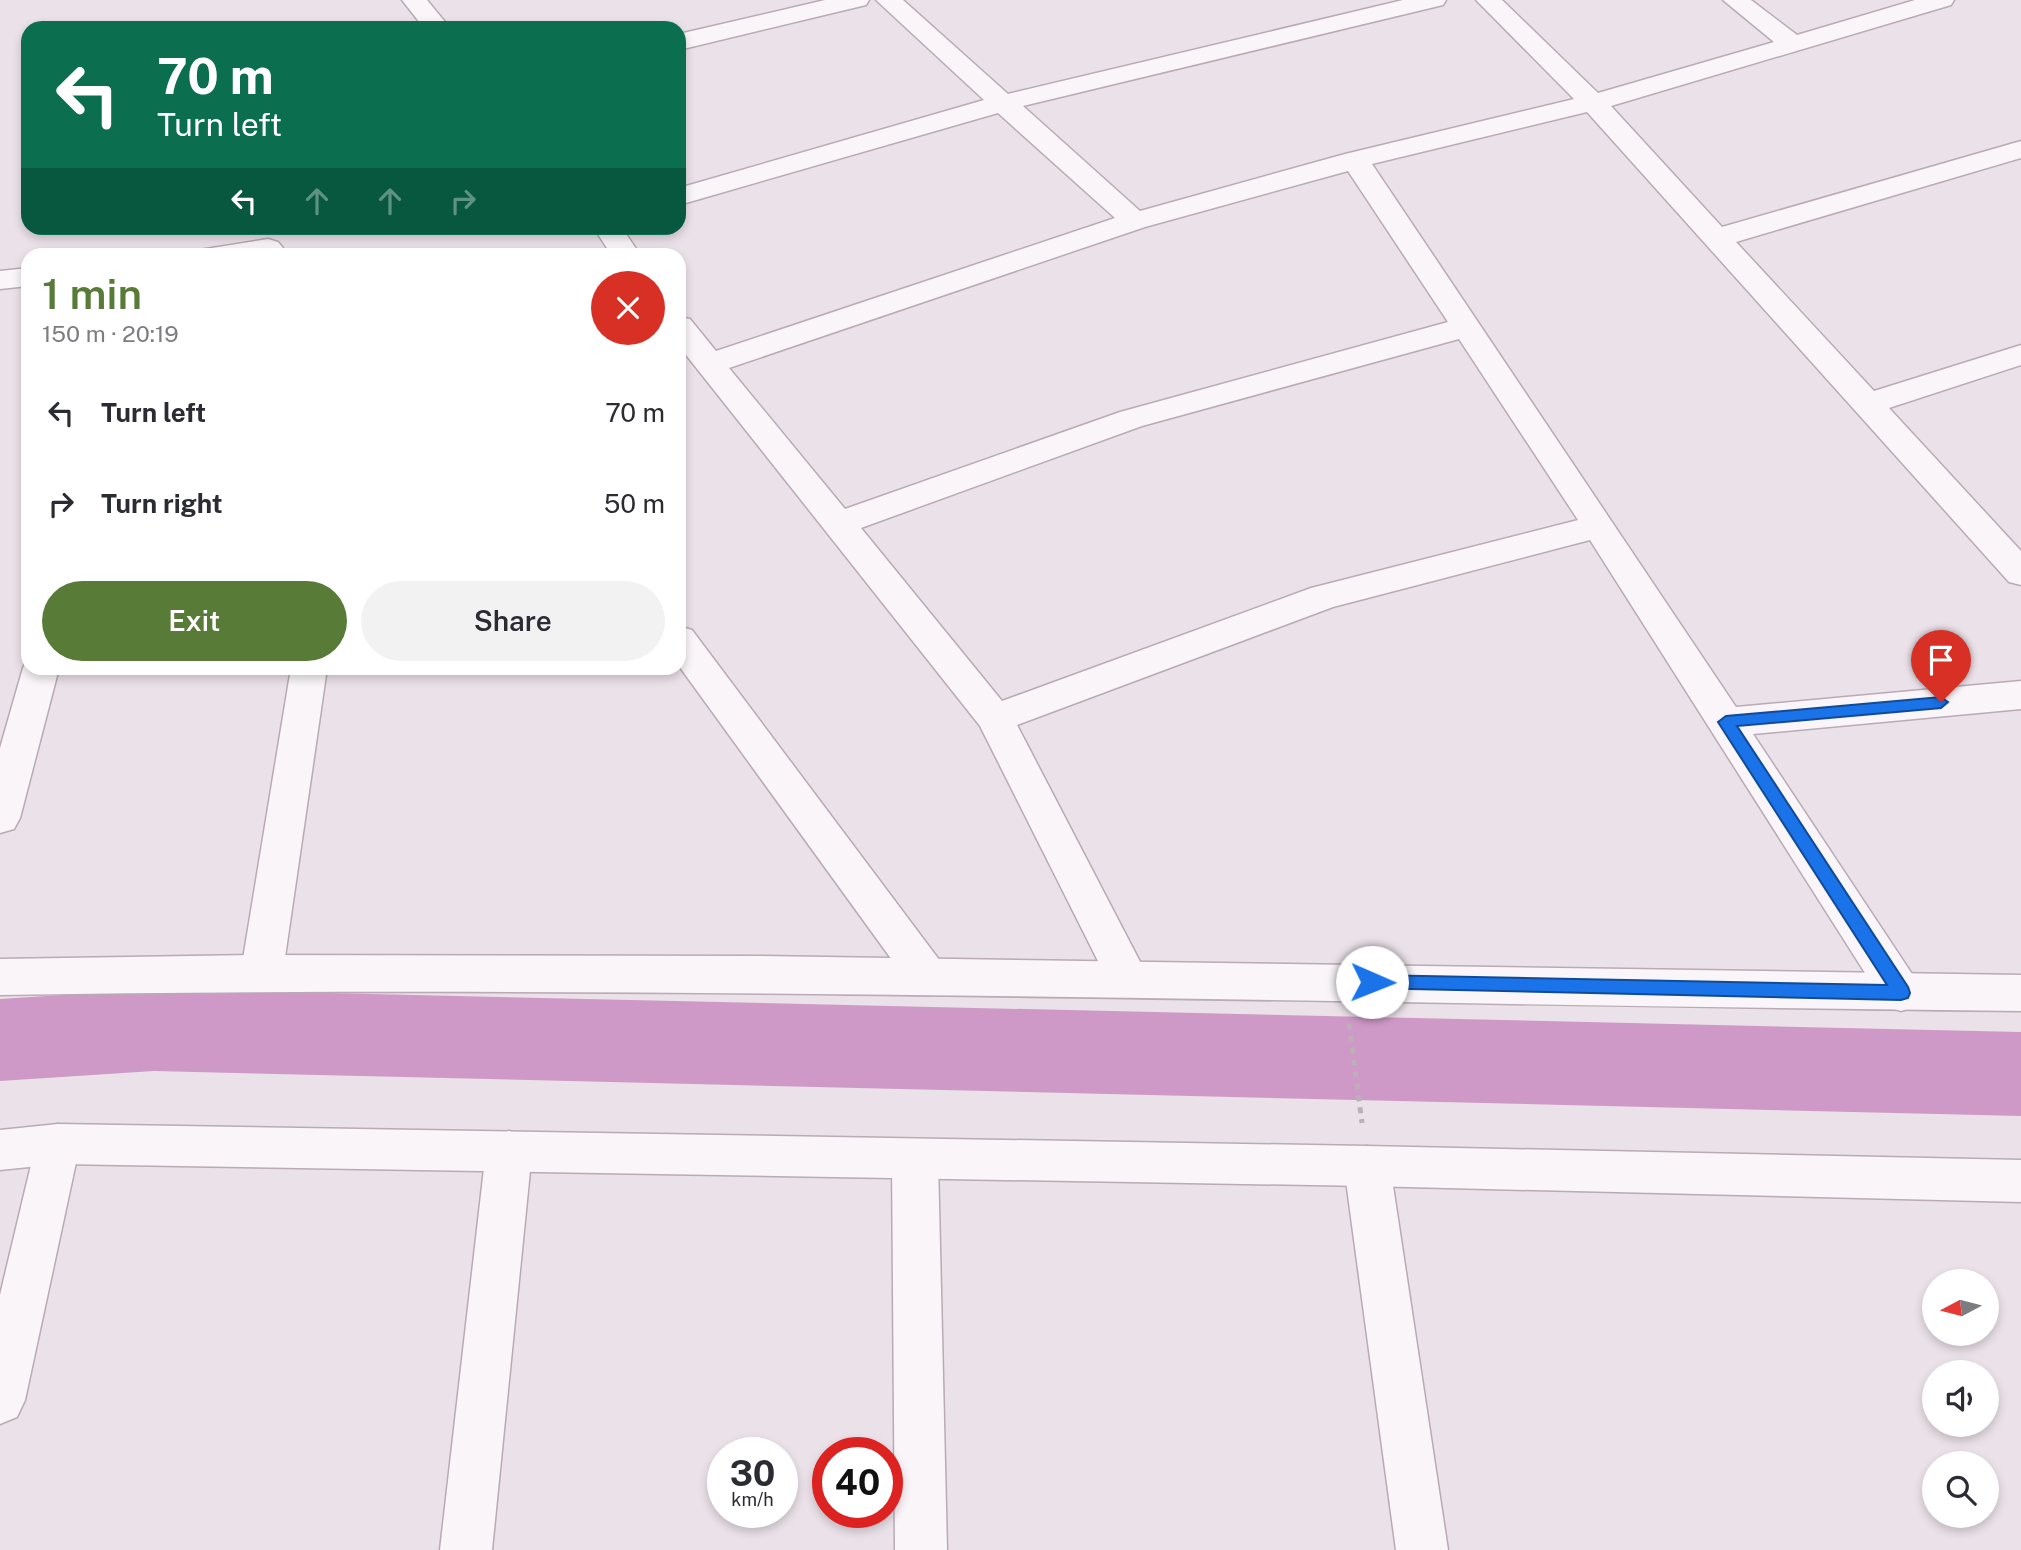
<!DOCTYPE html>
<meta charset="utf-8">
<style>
:root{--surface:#fff;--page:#f2f2f3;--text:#2b2b33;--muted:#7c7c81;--accent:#587b37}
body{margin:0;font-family:"Public Sans",sans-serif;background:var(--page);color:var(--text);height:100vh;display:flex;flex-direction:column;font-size:26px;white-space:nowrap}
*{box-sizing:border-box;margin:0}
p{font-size:23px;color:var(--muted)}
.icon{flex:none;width:38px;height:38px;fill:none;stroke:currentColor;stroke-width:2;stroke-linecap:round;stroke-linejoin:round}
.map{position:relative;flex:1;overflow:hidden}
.sheet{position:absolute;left:21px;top:248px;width:665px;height:427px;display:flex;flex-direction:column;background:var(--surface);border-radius:21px;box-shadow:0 4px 10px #0003}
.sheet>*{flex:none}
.hud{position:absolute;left:21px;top:21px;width:665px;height:214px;border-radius:21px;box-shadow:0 4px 10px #0003;background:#0b6e4f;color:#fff;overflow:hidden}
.needle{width:46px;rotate:263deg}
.fabs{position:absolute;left:1922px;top:1269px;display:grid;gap:14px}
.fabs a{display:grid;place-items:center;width:77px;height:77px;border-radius:50%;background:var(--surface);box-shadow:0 4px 10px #0003;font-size:35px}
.speed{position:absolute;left:707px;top:1437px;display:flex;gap:14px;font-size:35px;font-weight:700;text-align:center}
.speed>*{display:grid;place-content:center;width:91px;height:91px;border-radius:50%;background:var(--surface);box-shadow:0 4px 10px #0003;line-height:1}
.speed small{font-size:18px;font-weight:400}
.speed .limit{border:10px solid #d22;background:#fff;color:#111}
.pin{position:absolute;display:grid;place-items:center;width:60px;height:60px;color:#fff;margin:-72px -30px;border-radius:50% 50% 50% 0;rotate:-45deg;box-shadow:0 0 7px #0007}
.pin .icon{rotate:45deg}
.me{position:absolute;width:77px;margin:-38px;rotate:91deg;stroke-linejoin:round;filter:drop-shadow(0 0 5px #0008)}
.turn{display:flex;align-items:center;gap:24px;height:147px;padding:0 21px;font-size:32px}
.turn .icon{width:91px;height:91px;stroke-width:2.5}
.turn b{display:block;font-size:49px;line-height:60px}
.lanes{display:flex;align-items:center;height:66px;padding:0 21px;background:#0003;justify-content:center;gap:35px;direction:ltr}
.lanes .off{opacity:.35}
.round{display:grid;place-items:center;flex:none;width:74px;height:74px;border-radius:37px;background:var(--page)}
.head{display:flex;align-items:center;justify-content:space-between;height:119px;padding:0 21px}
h1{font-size:42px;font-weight:600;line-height:52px;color:var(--accent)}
.cta{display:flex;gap:14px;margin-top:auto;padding:14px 21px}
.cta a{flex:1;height:80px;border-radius:42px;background:var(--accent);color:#fff;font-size:28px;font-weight:600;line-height:80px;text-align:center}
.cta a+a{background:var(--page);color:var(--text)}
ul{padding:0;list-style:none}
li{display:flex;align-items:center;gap:21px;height:91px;padding:0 21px}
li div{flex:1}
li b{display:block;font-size:26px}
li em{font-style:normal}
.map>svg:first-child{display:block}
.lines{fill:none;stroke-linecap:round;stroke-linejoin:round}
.river{fill:#cf99c7;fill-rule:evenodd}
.minor-casing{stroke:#b9aab5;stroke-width:3}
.tertiary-casing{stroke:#b9aab5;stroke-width:3}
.path{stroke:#bcafb8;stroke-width:5;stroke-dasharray:6 6;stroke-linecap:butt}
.minor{fill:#f9f5f8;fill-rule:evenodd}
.tertiary{fill:#f9f5f8;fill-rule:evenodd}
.route{fill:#1a73e8;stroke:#114b97;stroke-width:2}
</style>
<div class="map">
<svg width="2021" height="1550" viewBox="0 0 2021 1550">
<rect width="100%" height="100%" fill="#ebe2e9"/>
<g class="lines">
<!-- river -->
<path class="river" d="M154,989L2021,1032V1116L154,1071L0,1081V999Z"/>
<!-- minor casing -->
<g class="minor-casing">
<path id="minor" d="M402,0H427L450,28H424Z
M825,0H869L866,5L679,50V34Z
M876,0H903L1008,94L1403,0H1446L1443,5L1023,106L1140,211L1345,154L1574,99L1476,0H1502L1598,93L1774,42L1723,0H1751L1797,35L1915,0H1954L1951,5L1611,106L1722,227L2021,141V158L1736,242L1874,391L2021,345V365L1889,408L2021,551V585L2009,582L1587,112L1372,164L1736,707L2021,681V709L1753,734L1916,980L1922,993L1916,1006L1901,1011L1886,1006L1590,540L1333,607L1017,725L1149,979L1143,991L1128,997L1113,991L980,726L679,346V317L690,319L716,351L1115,218L998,113L679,205V188L984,100ZM1348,171L1448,322L1120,412L845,509L729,368L1145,227ZM1459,339L1578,520L1311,588L1002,701L861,528L1142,426Z
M594,228H622L641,256H612Z
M268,239L278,242L283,248L278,254L195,256L199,250Z
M28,268V286L0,289V271Z
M679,626L692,630L943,965L949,977L943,989L928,995L913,989L679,666Z
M28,659V668H59L20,818L14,829L0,833V748L23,668Z
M291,668H327L283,971L277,983L262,989L247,983L241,971Z
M58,1124L74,1130L80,1144L25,1400L17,1417L0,1424V1295L36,1144L42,1130Z
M509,1131L525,1137L532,1151L492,1550H440L486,1151L493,1137Z
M915,1140L931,1146L938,1160L947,1550H895L892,1160L899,1146Z
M1367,1146L1383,1152L1390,1166L1448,1550H1396L1344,1166L1351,1152Z"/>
</g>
<!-- tertiary casing -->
<g class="tertiary-casing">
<path id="tertiary" d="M253,955L758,956L2021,975V1011C1347,1004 674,984 0,995V959Z
M58,1124L1367,1146L2021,1160V1202L1367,1186L58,1164L0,1170V1130Z"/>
</g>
<!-- path -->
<path class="path" d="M1349,1024L1362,1123"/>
<!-- minor -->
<use href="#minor" class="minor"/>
<!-- tertiary -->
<use href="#tertiary" class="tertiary"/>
</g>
<!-- route -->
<path class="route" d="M1941,697L1948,702L1941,708L1737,726L1908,987L1910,993L1908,998L1901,1000L1365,988L1363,982L1365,977L1372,975L1887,985L1718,722L1726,716Z"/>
</svg>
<div class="fabs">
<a><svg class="needle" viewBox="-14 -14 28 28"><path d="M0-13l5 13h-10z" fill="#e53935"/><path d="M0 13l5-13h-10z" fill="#7c7c81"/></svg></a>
<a><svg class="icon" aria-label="sound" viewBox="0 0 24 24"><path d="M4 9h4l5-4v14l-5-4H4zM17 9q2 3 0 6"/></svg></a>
<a><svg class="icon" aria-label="search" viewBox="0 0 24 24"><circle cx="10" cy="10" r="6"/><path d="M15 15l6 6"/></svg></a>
</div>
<div class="speed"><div>30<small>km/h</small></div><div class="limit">40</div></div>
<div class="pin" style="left:1941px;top:702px;background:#d93025"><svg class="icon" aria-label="arrive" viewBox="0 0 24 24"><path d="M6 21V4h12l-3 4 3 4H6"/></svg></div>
<svg class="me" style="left:1372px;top:982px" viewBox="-20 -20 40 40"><circle r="19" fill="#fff"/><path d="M0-13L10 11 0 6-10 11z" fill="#1a73e8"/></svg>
<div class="hud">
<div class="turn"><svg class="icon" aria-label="left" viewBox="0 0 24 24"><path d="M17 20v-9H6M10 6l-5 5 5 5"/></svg><div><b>70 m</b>Turn left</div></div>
<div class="lanes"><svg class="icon" aria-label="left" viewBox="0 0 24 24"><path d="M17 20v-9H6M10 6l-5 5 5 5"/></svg><svg class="icon off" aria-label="ahead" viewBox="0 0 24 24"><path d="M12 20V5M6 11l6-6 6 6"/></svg><svg class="icon off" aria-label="ahead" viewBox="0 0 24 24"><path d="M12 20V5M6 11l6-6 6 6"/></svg><svg class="icon off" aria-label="right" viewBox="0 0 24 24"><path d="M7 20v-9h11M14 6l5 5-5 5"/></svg></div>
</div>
<section class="sheet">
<div class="head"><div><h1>1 min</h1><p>150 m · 20:19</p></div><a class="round" style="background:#d93025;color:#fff"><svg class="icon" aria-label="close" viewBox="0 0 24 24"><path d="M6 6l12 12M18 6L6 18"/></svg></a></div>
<ul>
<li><svg class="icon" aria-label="left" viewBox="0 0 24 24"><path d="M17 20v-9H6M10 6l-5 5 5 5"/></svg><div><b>Turn left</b></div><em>70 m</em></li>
<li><svg class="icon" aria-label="right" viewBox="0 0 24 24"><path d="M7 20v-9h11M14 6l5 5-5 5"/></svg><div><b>Turn right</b></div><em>50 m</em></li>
</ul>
<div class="cta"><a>Exit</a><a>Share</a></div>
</section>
</div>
